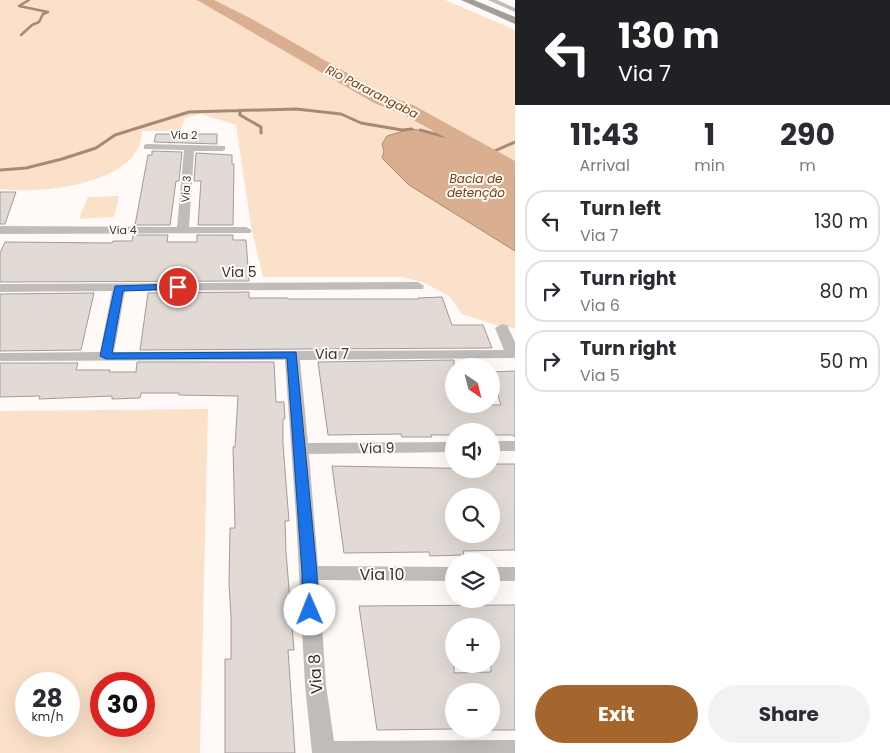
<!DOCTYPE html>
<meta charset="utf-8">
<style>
:root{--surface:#fff;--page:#f2f2f3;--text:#2b2b33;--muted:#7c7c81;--line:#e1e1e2;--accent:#a5662d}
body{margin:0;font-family:Poppins,sans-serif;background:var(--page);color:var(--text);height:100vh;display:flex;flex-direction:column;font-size:19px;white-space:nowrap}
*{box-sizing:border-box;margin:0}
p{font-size:16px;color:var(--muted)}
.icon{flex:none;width:28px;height:28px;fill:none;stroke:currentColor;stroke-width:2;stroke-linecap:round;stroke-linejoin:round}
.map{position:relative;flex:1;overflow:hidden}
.panel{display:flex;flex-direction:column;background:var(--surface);width:375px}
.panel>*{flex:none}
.top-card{background:#202124;color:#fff;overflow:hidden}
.needle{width:32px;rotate:145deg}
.buttons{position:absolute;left:445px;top:358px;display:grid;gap:10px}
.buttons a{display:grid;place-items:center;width:55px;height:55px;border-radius:50%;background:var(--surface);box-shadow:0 5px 20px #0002;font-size:25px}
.speed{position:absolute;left:15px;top:672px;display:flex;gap:10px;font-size:25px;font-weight:700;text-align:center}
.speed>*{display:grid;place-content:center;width:65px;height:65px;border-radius:50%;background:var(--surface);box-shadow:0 5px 20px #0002;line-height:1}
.speed small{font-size:12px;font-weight:400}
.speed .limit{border:8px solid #d22;background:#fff;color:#111}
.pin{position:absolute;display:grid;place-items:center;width:42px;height:42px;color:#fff;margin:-21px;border:2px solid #fff;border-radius:50%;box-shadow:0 1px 5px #0007}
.me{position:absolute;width:55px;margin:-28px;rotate:359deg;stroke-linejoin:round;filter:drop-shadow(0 0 4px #0008)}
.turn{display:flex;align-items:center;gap:18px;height:105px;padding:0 20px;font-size:22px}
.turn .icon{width:65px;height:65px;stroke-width:2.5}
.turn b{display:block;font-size:35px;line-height:42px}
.eta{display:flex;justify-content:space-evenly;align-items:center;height:85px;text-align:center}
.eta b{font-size:30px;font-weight:700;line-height:35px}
.cta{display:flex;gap:10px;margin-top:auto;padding:10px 20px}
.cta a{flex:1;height:58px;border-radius:30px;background:var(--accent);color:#fff;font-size:20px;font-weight:700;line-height:58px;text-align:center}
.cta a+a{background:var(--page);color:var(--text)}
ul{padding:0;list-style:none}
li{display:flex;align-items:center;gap:15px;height:62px;margin:0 10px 8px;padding:0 10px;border:2px solid var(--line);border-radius:20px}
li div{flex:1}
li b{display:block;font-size:19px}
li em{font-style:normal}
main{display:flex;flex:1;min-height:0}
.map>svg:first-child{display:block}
.green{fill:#fbe0ca;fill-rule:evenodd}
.water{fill:#d9af8f;stroke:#a88a73}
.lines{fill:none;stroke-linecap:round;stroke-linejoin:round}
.stream-far1{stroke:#a88a73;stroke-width:2.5}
.stream{stroke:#a88a73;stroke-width:3}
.river{fill:#d9af8f;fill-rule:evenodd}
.building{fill:#e1dad5;stroke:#a29b96;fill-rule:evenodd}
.street{fill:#bfbcb9;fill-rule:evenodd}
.secondary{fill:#a19d99;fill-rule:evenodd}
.route{fill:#1a73e8;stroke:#114b97}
.labels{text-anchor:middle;stroke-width:4;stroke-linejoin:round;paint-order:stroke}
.far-street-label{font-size:11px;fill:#363432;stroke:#fffaf7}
.far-water-label{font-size:12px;font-style:italic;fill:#744009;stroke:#fffaf7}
.street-label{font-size:14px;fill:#363432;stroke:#fffaf7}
.near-street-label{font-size:16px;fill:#363432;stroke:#fffaf7}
</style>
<main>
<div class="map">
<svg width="515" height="753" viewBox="0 0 515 753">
<rect width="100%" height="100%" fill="#fffaf7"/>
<!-- green -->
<path class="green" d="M0,0H445L515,30V328L502,327L462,314L450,297L425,283L402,277H263L251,226L236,125L201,114L185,118L180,131H142C141,138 141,144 137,150C117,186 37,194 0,189Z
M119,196L114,217L79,219L88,197Z
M208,409L200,753H0V411ZM26,684H69V726H26ZM101,684H144V726H101Z"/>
<!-- water -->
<path class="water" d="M410,129C451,133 480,150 515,169V251L409,185L382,158L384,152L382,144L387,136Z"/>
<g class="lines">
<!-- stream-far1 -->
<path class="stream-far1" d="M21,35L32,25L39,22L43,14L48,12L19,6L29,0"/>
<!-- stream -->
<path class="stream" d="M240,110V115L261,127V133
M420,130L469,143
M488,154L515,142
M0,170L26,168L62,159L96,148L115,135L189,112L296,109L341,114L361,123L402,130L412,129"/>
<!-- river -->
<path class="river" d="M197,0H214L252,19L386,95L413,105L515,161V175L508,173L401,113L374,103Z"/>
</g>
<!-- building -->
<path class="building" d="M156,134H217V144L154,142Z
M152,151L182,152L179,181H176L170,225H135L148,155H152Z
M196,153L232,155V164H234L233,225H198L201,181H194Z
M0,192H16L5,224H0Z
M133,235H168L167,242H197V235H233V240H246L249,281L0,282V253L5,242L112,243L113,241H132Z
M249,292V298H288V299H419L418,298L442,297L452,325H483L492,348L140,350L148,293Z
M94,293L81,350L0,351V294Z
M454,360V405H501L491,372L515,371V437L512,435H491V431H454V435H431L432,437H402L401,434L328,435L318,362Z
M137,362H274L276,402H284L285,419H283V444L289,521H285L286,552L294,650H288L295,753H225V659H231V616L229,584L230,528H235L233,447H235L238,396L179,395V393H141L140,398L112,399V396L39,399L40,396L0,397V363H78L76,370H110L109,372H136Z
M491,464H515V550L463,551L464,555L430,556L429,552L344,553L332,466L491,469ZM454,496H491V534H454Z
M515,605V730H491V691H454V729L377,730L359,606ZM454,626H491V672L454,673Z"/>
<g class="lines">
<!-- street -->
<path class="street" d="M488,0H497L515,8V12Z
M147,144L225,146V150L222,151H194L189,227H246L250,229L252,231L250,233L0,234V226L177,227L184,150L144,149V145Z
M418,282L424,286L423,289L125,291L114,352L504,350L495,328L502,324L507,325L515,342V358L300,360L308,443L454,442V452L309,454L318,566L454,567V581L319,580L326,685L334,741L515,740V753H312L305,685L296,517L285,360L0,361V353L100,352L112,291L0,292V284Z
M491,441H515V451H491Z
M491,567H515V581H491Z"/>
<!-- secondary -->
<path class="secondary" d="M461,0H474L515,17V24Z"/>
</g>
<!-- route -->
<path class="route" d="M178,284L182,285V289L123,291L112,353L296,352L317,573L318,610L315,615L310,616L305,615L302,610V573L287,358L106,359L100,356L115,286Z"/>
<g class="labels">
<!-- far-street labels -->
<g class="far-street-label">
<text transform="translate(184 135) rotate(1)" y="4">Via 2</text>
<text transform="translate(186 189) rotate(-86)" y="4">Via 3</text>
<text x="123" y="234">Via 4</text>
</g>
<!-- far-water labels -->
<g class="far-water-label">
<text transform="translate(372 92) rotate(27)" y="4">Rio Pararangaba</text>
<text x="476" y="183">Bacia de<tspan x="476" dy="14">detenção</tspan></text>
</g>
<!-- street labels -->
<g class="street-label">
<text x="239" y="277">Via 5</text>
<text x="332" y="359">Via 7</text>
<text transform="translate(377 448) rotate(-1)" y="5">Via 9</text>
</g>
<!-- near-street labels -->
<g class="near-street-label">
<text x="382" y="580">Via 10</text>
<text transform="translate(315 674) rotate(-94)" y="6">Via 8</text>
</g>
</g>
</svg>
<div class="buttons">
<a><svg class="needle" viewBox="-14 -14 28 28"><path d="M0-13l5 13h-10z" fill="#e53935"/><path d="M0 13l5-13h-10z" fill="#7c7c81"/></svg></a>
<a><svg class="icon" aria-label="sound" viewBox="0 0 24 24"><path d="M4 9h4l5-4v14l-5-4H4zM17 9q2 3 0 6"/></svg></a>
<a><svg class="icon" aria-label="search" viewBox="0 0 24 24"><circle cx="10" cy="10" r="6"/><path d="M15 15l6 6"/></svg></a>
<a><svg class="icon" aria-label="layers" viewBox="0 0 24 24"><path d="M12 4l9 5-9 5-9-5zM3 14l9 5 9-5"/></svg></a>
<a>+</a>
<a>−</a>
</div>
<div class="speed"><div>28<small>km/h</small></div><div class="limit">30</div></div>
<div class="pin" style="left:178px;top:287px;background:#d93025"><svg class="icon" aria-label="arrive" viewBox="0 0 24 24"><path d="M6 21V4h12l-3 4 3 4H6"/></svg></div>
<svg class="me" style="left:310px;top:610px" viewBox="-20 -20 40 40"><circle r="19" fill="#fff"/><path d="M0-13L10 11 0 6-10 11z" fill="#1a73e8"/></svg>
</div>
<section class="panel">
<div class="top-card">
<div class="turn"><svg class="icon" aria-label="left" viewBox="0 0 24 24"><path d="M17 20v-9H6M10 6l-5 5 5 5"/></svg><div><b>130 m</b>Via 7</div></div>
</div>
<div class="eta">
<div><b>11:43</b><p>Arrival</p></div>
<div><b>1</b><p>min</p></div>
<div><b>290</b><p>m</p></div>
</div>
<ul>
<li><svg class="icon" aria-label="left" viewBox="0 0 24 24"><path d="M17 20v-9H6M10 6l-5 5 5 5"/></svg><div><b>Turn left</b><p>Via 7</p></div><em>130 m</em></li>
<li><svg class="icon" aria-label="right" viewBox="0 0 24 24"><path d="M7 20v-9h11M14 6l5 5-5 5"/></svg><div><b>Turn right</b><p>Via 6</p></div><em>80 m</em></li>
<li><svg class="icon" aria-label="right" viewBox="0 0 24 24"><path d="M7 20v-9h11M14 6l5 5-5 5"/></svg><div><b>Turn right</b><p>Via 5</p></div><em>50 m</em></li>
</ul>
<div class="cta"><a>Exit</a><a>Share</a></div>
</section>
</main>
